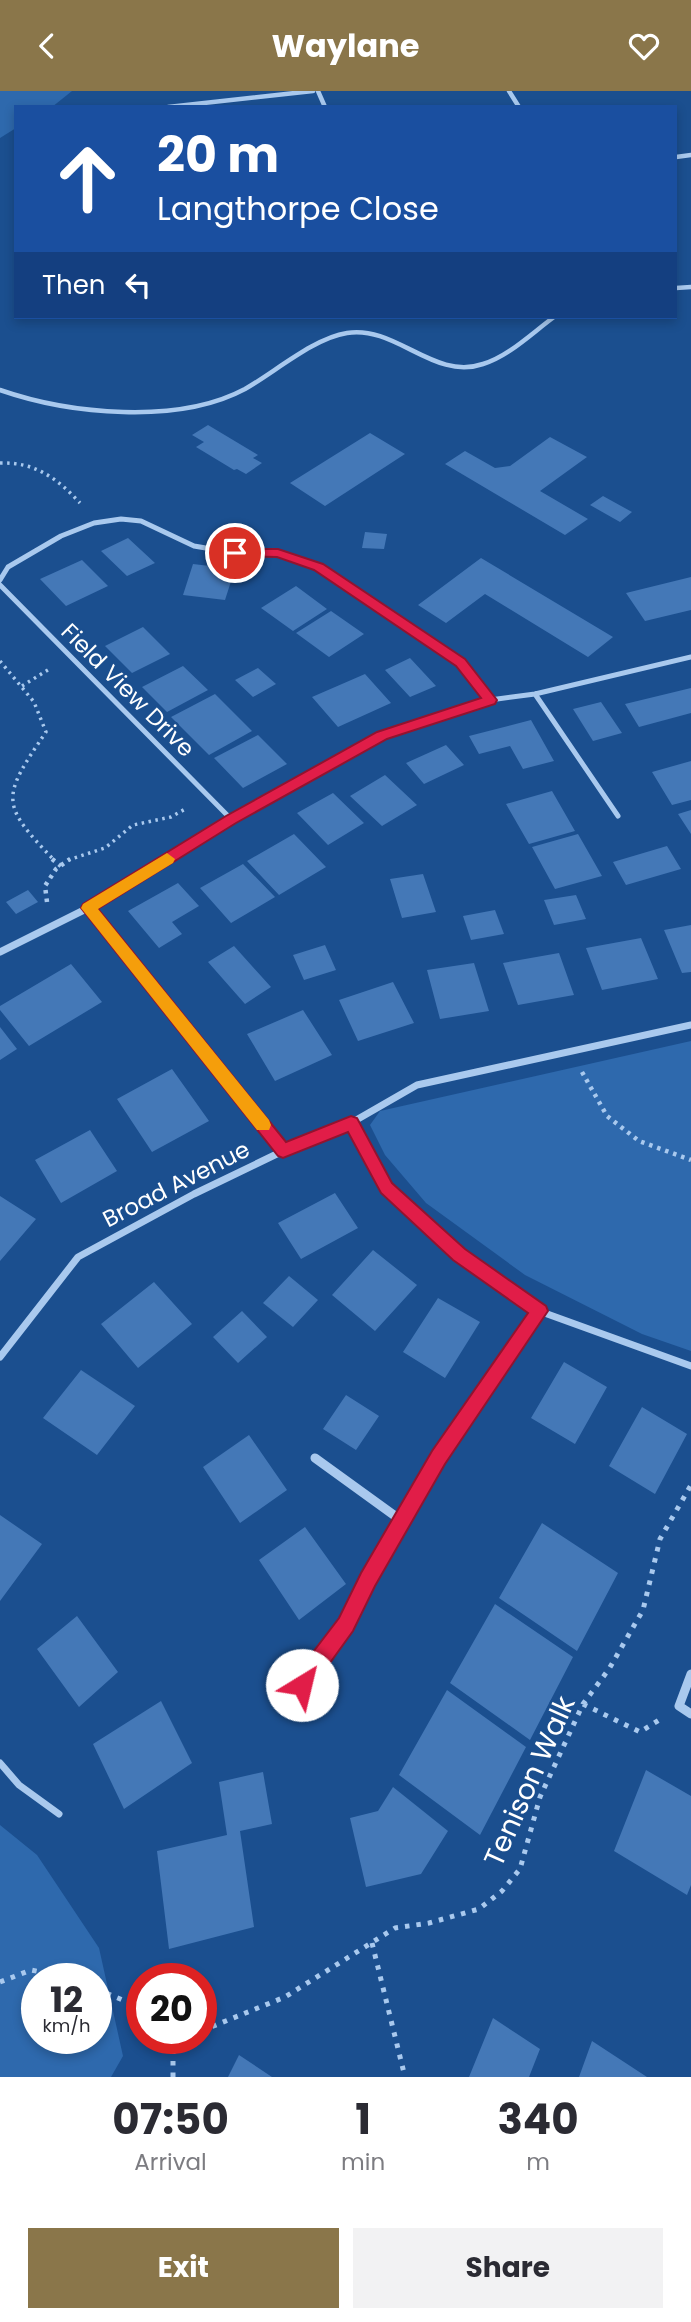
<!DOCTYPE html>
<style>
:root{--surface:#fff;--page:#f2f2f3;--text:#2b2b33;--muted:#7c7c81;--accent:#8a764a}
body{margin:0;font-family:Poppins,sans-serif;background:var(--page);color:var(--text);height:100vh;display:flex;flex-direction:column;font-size:26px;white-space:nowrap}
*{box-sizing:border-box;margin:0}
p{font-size:23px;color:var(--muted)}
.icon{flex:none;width:38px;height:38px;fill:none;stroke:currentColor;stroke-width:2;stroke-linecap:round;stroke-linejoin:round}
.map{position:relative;height:1986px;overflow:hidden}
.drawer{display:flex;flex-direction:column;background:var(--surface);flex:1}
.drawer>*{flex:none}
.top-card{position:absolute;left:14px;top:14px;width:663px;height:214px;border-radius:0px;box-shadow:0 4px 10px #0003;background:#1a4fa0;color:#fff;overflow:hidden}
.speed{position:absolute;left:21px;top:1872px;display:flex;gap:14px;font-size:35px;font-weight:700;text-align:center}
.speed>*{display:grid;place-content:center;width:91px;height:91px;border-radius:50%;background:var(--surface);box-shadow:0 4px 10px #0003;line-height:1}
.speed small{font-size:18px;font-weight:400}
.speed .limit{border:10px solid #d22;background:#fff;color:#111}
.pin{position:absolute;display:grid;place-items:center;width:60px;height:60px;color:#fff;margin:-30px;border:4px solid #fff;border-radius:50%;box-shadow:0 2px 7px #0007}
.me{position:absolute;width:77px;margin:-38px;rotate:36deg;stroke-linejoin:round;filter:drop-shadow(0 0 5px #0008)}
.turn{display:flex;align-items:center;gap:24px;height:147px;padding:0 28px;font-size:32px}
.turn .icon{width:91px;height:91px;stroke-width:2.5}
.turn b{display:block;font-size:49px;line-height:60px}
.then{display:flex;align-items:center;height:66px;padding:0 28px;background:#0003;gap:14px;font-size:26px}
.eta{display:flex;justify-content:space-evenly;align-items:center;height:119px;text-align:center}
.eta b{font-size:42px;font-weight:700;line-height:49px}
.primary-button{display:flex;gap:14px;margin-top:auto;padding:14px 28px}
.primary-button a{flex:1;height:80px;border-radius:0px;background:var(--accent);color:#fff;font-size:28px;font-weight:700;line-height:80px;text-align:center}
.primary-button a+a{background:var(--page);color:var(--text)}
header{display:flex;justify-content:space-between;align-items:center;height:91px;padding:0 28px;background:var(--accent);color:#fff;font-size:32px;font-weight:700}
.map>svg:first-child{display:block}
.green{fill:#2e69ad;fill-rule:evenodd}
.building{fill:#4478b7}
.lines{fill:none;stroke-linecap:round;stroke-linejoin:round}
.path-far2{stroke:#a9c9ee;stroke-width:3.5;stroke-dasharray:2.5 4.5;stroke-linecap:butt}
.path-far1{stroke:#a9c9ee;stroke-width:4.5;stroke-dasharray:3.5 5;stroke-linecap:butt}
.path{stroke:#a9c9ee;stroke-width:5;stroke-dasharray:4.5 7;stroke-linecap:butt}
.lane{stroke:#a9c9ee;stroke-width:7}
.street-far3{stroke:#a9c9ee;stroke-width:4.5}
.street-far2{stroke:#a9c9ee;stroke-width:5}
.street-far1{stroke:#a9c9ee;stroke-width:7}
.street{stroke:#a9c9ee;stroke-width:9}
.route{fill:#e11d48;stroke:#92132f;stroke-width:2}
.slow{fill:#f59e0b}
.labels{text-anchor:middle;stroke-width:5;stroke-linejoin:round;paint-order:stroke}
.street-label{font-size:23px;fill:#fff;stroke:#1b4f8f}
.near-street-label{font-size:28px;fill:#fff;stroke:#1b4f8f}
</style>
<header><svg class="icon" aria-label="back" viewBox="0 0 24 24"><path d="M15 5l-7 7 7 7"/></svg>Waylane<svg class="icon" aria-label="heart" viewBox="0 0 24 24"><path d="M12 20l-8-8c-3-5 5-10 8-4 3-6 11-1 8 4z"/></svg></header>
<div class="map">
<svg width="691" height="1986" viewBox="0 0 691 1986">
<rect width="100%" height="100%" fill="#1b4f8f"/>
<!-- green -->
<path class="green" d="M0,0H72L52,16H16V37L0,47Z
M691,950V1260L642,1243L525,1184L426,1112L385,1064L370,1034L380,1020Z
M0,1734L37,1764L99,1857L123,1965L111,1986H0ZM96,1888V1948H37V1888Z"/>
<!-- building -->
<path class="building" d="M208,334L258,364L253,367L262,372L246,383L237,378L234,379L196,356L204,351L192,344Z
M370,342L405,363L325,415L290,392Z
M550,346L587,366L540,400L588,428L565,444L445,373L465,360L495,377L510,375Z
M603,405L632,421L620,431L590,414Z
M365,441L387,443L384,458L362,457Z
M128,447L155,472L127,485L101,460Z
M481,467L613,546L588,566L485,503L446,532L418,514Z
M82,469L108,495L66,515L40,488Z
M193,473L235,478L225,509L183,504Z
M691,486V519L645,530L626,502Z
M296,495L327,518L293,540L261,517Z
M331,520L364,543L329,566L296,542Z
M143,536L170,563L132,582L105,555Z
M410,567L436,595L410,606L385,579Z
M183,575L208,599L167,621L142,596Z
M258,577L276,593L253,606L235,589Z
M365,583L391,612L338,636L312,606Z
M691,597V622L639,636L625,613Z
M215,603L252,640L209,664L171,626Z
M601,611L622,642L593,650L573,618Z
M531,629L554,670L523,678L510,655L479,663L469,645Z
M258,644L287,673L243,697L214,667Z
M446,654L464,674L424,693L406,672Z
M691,670V709L672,714L652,681Z
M385,684L417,714L382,735L350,705Z
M552,700L575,740L529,753L506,713Z
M333,702L364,732L328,754L297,722Z
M691,719V743L678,723Z
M294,743L326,776L279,804L247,770Z
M578,743L602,785L555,798L532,756Z
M667,755L681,778L626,794L613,771Z
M243,773L275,806L231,832L200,797Z
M423,783L436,821L402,827L390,788Z
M178,792L199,815L172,831L182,843L159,857L128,820Z
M28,799L38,811L16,823L6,811Z
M576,804L586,828L554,834L544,809Z
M495,819L504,843L471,849L463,825Z
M691,834V881L682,882L664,839Z
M641,847L658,888L602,899L586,857Z
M325,854L336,879L304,889L293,864Z
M234,855L271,896L245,913L208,871Z
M559,862L574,904L518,914L503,872Z
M474,872L489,920L440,928L427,879Z
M71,873L102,911L29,955L0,919V915Z
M393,891L414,932L358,950L339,909Z
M303,919L332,964L275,990L247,943Z
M0,936L17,958L0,969Z
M172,978L209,1030L152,1061L117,1008Z
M90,1039L117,1080L61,1112L35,1069Z
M335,1102L358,1137L301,1168L278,1132Z
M0,1105L36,1128L0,1170Z
M373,1159L417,1194L375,1240L332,1204Z
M289,1185L318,1209L293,1236L263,1212Z
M154,1191L192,1233L138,1277L101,1233Z
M438,1207L480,1231L445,1287L403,1261Z
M242,1220L267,1246L238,1272L213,1246Z
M564,1271L607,1296L575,1353L531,1327Z
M81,1279L135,1315L97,1364L43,1327Z
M346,1304L379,1325L356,1359L323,1338Z
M642,1316L687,1343L655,1403L609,1375Z
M249,1344L287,1399L240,1432L203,1376Z
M0,1424L42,1453L0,1510Z
M542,1432L618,1482L577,1560L499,1507Z
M305,1436L346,1493L299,1529L259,1469Z
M495,1513L573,1566L530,1649L450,1592Z
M77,1525L118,1581L79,1616L37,1558Z
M447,1599L526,1656L480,1744L399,1684Z
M161,1610L192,1672L124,1718L93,1653Z
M646,1679L691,1705V1794L687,1804L614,1760Z
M263,1681L272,1733L240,1740L254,1836L169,1858L157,1760L227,1744L219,1691Z
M393,1696L448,1740L421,1783L366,1796L350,1727L378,1720Z
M493,1927L540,1958L529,1986H469Z
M592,1950L647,1986H579Z
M239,1964L272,1986H228Z"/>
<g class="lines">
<!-- path-far2 -->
<path class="path-far2" d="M0,372C35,371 57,387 80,412
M0,570L34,611L46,641C1,707 0,713 54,769
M22,595L51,577
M68,769L105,757L133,734L171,726L187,717"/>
<!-- path-far1 -->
<path class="path-far1" d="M52,768L61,775
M47,811L45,795L56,778L70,768
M582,981L607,1025L639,1050L691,1069"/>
<!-- path -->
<path class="path" d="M583,1613L640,1641L659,1629
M372,1852L405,1986
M0,1891L31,1879L75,1888
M96,1898L142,1917
M201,1934L211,1936L285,1906L395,1837L429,1832L479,1818L502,1800L520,1778L540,1706L583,1613L609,1578L643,1519L660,1448L691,1394
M173,1986V1962L178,1948"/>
<!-- lane -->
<path class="lane" d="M302,1593L346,1534L368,1489
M0,1672L19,1694L59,1723"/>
<!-- street-far3 -->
<path class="street-far3" d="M318,0L325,16
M509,0L519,16
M168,16L313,0
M676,66L691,64
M676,197L691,196
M0,299C69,323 178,334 245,298C275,281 314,247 347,242C396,234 434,290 483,273C509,265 532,242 554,226"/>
<!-- street-far2 -->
<path class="street-far2" d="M0,489L8,476L61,445L94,432L121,428L141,430L194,455L235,462H278L318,476L461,571L490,609
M0,494L231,728
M535,603L618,725
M165,769L231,728L382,645L490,609L535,603L691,566"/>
<!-- street-far1 -->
<path class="street-far1" d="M167,768L88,817L283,1060
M0,861L88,817
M351,1032L386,1097L459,1163L539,1220L691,1275
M0,1266L78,1166L194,1103L283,1060L351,1032L417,994L691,934
M479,1308L539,1220"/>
<!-- street -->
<path class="street" d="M315,1367L402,1430L368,1489
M402,1430L439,1367L480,1307
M691,1583L679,1615L691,1623"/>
</g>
<!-- route -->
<path class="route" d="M235,458H278L323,473L465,568L497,609L495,613L387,648L236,732L98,818L286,1051L351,1025L357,1027L392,1092L465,1158L546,1215L548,1220L445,1373L375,1495L353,1540L309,1601L302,1604L294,1601L291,1594L294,1586L339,1527L361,1482L432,1360L528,1222L453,1169L381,1102L348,1041L283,1067L278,1065L81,817L83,813L226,725L377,641L481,607L456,575L314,479L277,466L230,465L229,462Z"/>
<!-- slow -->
<path class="slow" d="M167,762L175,768L173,772L98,818L269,1029L271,1034L269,1039H257L81,817L83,813Z"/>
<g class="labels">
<!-- street labels -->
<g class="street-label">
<text transform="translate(128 599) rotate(45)" y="8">Field View Drive</text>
<text transform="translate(176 1093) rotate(-27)" y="8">Broad Avenue</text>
</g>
<!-- near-street labels -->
<g class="near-street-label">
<text transform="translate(529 1690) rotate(-66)" y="10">Tenison Walk</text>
</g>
</g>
</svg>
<div class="speed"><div>12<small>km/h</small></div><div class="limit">20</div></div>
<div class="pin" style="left:235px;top:462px;background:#d93025"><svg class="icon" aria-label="arrive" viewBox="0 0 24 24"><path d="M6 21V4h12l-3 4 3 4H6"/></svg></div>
<svg class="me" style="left:302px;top:1594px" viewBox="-20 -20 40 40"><circle r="19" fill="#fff"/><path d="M0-13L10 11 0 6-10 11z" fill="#e11d48"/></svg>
<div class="top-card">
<div class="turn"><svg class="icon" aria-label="ahead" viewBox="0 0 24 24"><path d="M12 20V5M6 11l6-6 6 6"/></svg><div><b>20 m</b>Langthorpe Close</div></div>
<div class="then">Then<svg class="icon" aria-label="left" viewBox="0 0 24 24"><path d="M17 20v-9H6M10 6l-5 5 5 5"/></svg></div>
</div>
</div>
<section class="drawer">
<div class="eta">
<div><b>07:50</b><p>Arrival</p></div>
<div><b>1</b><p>min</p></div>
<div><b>340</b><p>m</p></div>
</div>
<div class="primary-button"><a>Exit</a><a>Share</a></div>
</section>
